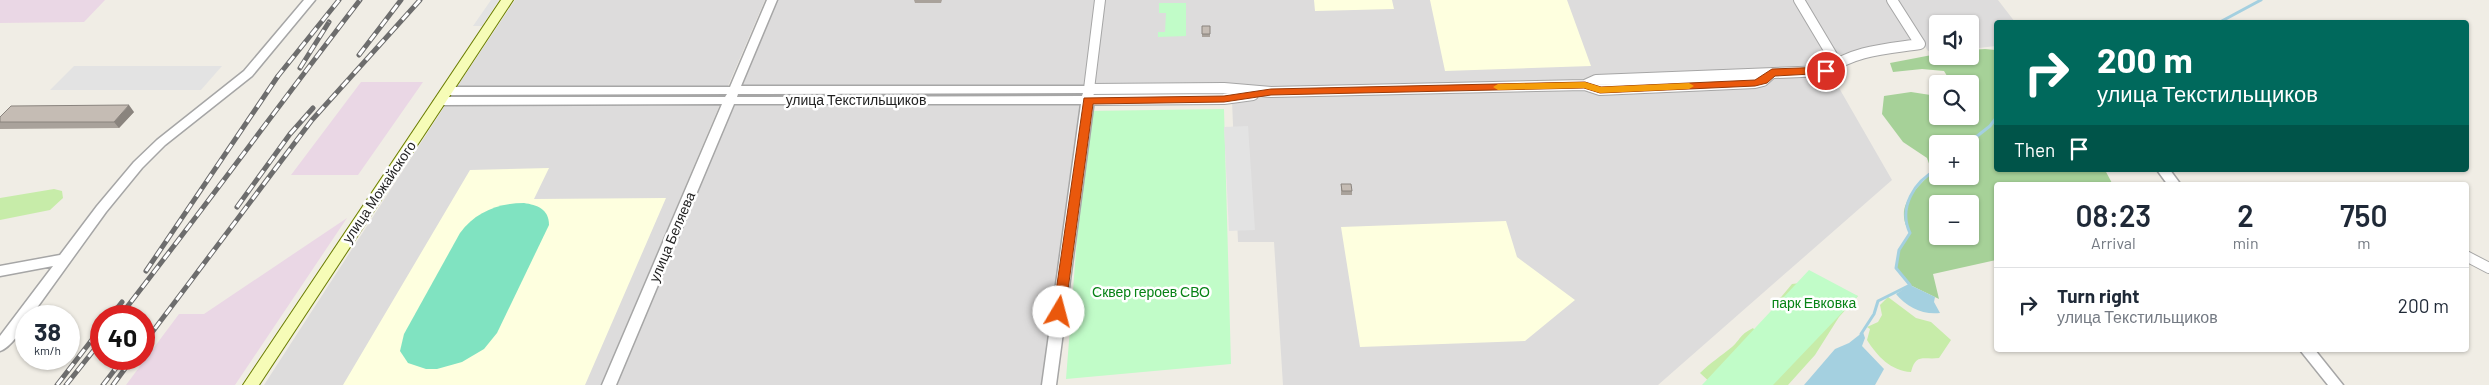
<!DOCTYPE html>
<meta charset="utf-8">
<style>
:root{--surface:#fff;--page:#f2f2f3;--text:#1f2937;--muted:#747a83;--line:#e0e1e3}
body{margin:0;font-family:Barlow,sans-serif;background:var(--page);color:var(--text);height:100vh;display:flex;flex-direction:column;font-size:19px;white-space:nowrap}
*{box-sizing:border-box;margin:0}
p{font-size:16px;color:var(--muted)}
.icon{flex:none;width:28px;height:28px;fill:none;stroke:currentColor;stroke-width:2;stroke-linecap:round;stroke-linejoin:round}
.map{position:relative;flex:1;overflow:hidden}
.panel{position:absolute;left:1994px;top:182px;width:475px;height:170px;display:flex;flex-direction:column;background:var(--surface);border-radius:5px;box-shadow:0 1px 4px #0004}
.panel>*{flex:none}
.top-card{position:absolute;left:1994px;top:20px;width:475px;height:152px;border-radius:5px;box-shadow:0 1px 4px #0004;background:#00695c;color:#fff;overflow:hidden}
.tools{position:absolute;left:1929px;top:15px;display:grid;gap:10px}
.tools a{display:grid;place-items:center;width:50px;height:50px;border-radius:5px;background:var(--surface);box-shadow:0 1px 4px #0004;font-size:25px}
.speed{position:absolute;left:15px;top:305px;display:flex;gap:10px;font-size:25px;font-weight:700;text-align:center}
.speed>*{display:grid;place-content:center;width:65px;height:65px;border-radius:50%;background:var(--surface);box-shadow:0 1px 4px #0004;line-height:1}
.speed small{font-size:12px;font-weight:400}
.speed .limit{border:8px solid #d22;background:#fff;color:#111}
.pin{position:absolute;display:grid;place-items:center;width:42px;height:42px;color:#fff;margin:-21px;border:2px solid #fff;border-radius:50%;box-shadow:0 1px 5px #0007}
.me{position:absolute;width:55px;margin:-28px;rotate:8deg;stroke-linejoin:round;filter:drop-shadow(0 0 4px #0008)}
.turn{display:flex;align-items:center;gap:18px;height:105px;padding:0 20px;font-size:22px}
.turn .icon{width:65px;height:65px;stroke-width:2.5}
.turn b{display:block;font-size:35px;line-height:42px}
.then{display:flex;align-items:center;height:48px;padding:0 20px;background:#0003;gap:10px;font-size:19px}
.eta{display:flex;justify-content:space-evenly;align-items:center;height:85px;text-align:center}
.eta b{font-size:30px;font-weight:600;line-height:35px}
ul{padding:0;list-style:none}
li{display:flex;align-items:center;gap:15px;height:75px;padding:0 20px;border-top:1px solid var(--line)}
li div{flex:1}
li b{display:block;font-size:19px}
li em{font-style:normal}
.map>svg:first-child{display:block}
.residential{fill:#dddcdc}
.industrial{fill:#ead7e5}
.education{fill:#feffdf}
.grass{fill:#c7eca9}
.forest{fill:#a6d198;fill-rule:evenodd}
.park{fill:#c1fcc8}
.pitch{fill:#80e3c1}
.parking{fill:#e3e3e3}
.water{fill:#a4d0e0}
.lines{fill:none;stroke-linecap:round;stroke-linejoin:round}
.stream{stroke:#a4d0e0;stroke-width:3}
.minor-casing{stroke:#a6a6a6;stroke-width:12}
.tertiary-casing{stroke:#a6a6a6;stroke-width:3}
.secondary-casing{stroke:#6a7c00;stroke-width:2}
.minor{stroke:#fff;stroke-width:10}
.tertiary{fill:#fff;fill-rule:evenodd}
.secondary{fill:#f6fcb7;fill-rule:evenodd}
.rail-casing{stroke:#6d6d6d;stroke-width:5}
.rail{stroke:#fff;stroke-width:3;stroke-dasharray:9;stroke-linecap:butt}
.wall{fill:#a9a29b}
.shaded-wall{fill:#8a847e}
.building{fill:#c5bcb4;stroke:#8a847e}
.route{fill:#ea580c;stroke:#983908}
.slow{fill:#f59e0b}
.labels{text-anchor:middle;stroke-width:5;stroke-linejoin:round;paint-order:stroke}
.street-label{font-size:14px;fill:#1f1f1f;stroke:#fff}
.park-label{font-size:14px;fill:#078316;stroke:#fff}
</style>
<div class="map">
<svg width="2489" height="385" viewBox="0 0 2489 385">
<rect width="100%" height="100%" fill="#f0ede5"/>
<!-- residential -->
<path class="residential" d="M515,0H765L728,86L457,87Z
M777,0H1095L1084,85L741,87Z
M1105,0H1796L1832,61L1824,68L1584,82L1275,88L1095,85Z
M1803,0H1889L1914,41L1838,55Z
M1895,0H1998L2015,22H1996V46L1970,49V24H1938L1937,51H1928Z
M1831,74L1892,180L1658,385H1283L1274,242H1238L1232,101L1276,96L1760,86L1779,75Z
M721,102L601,385H264L446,104Z
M734,102L1082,104L1042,385H615Z"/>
<!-- industrial -->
<path class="industrial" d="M0,0H105L84,22L0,23Z
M361,82H423L358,175H291Z
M347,218L235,385H126L179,314H204Z"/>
<!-- education -->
<path class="education" d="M1314,0H1392L1394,9L1315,11Z
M1430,0H1567L1591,66L1445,71Z
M549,168L534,199L666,198L585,385H343L470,170Z
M1506,221L1517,257L1575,300L1525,341L1360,347L1341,227Z"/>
<!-- grass -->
<path class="grass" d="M54,189L62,191L63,198L50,210L0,220V198Z
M1809,282L1835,291L1858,296L1839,317L1815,355L1788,385H1713L1700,373C1710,363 1721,356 1732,347C1742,338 1738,336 1753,328L1762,340L1788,307L1777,302L1792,284Z
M1888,297L1916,318L1931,322L1951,340L1939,358C1923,360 1916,353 1911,372C1891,371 1877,356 1867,340L1870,329L1867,327L1878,322L1882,315L1880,305Z"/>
<!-- forest -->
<path class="forest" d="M1985,49L1996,50V170H2105L2113,185H1996V260L1933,274L1939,299L1910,285L1896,268L1899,250L1910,233C1893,206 1915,191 1932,172L1927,158L1903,142L1882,114L1884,96L1911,92L1937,96L1938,116H1970V84H1952L1944,71L1922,69L1893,72L1890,63L1937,54L1938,56H1970V50ZM1938,144H1970V176H1938ZM1938,204H1970V236H1938Z"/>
<!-- park -->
<path class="park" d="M1159,3H1186V36L1158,37V32H1165L1166,13H1159Z
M1224,109L1231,364L1066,379L1087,111Z
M1809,270L1858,296L1773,385H1702Z"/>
<!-- pitch -->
<path class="pitch" d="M524,203C537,205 549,209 549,225L497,333L484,349L462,362L437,369H426L408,363L400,351L404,334L460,233C475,212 499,203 524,203Z"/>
<!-- parking -->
<path class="parking" d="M491,0H499L482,26H473Z
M74,66H222L201,90H50Z
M1248,126L1255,230L1229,231L1224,127Z"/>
<!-- water -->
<path class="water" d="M1910,285L1935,297L1934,302L1940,313C1922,315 1907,307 1896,294Z
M1863,332L1865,338L1862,346L1884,369L1875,385H1804L1835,349L1849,343Z"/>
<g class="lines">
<!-- stream -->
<path class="stream" d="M2220,22L2261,0
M1967,144L1990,126L1996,118
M1861,334L1874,314L1878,301L1910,285L1896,268L1899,250L1910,233C1898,208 1914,181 1938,169"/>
<!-- minor casing -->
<g class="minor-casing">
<path id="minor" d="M1100,0L1089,89L1224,88L1271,92L1585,85L1600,90L1755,83L1763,81L1772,73
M1799,0L1836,62
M1585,85L1596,80L1826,71C1854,50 1887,49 1920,44L1892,0
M1088,100L1224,99L1253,95
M2466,256L2489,268"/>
</g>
<!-- tertiary casing -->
<g class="tertiary-casing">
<path id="tertiary" d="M304,0H315L252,76L165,145L142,168L106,212L31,316H26C26,327 10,348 0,351V336L53,266L0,276V266L60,255L97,206L134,162L157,140L244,71Z
M767,0H777L741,86H1093L1094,100L1056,385H1042L1081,104H734L616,385H602L722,104L440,105L434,101L440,97H725L727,94L447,95L441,91L447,87H730ZM1083,93L1082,96L737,97L738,94Z
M2157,170H2170L2181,185H2168Z
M2300,350H2315L2343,385H2328Z"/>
</g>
<!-- secondary casing -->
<g class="secondary-casing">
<path id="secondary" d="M501,0H513L259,385H243Z"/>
</g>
<!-- minor -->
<use href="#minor" class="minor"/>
<!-- tertiary -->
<use href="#tertiary" class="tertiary"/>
<!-- secondary -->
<use href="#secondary" class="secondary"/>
<!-- rail casing -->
<g class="rail-casing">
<path id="rail" d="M359,55L401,0
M300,68L329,22
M237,207L290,134L313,108
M146,271L278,76L339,0
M111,316L122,302
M120,316C201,212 279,105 360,0
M144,343L312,120L420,0
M57,385L101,328
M66,385L94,350
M103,385L123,359
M113,385L132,359"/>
</g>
<!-- rail -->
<use href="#rail" class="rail"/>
</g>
<!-- wall -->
<path class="wall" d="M914,0H942L941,3H915Z
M1202,26H1210V37H1202Z
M134,112L119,128L0,129V117Z
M1341,184L1352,191V195H1341Z"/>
<!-- shaded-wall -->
<path class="shaded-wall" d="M129,105L134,112L119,128L114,122Z"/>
<!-- building -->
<path class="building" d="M1202,26H1210V34H1202Z
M129,105L114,122H0V117L11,106Z
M1341,184H1351L1352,191H1342Z"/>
<!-- route -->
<path class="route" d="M1826,67L1830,68V73L1775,76L1767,83L1755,86L1600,93L1584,88L1271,95L1224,102L1093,104L1065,312L1059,316L1053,312L1084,98L1224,96L1271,89L1585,82L1601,87L1755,80L1772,69Z"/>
<!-- slow -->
<path class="slow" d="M1585,82L1601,87L1689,83L1694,86L1689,89L1600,93L1584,88L1498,90L1493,87L1498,84Z"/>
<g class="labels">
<!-- street labels -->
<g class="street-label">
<text x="856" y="105">улица Текстильщиков</text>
<text transform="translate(379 192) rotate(-56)" y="5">улица Можайского</text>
<text transform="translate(672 237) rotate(-67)" y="5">улица Беляева</text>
</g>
<!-- park labels -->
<g class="park-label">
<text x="1151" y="297">Сквер героев СВО</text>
<text x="1814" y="308">парк Евковка</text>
</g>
</g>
</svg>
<div class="tools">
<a><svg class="icon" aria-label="sound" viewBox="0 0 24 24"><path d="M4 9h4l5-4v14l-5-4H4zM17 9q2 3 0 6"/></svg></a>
<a><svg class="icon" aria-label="search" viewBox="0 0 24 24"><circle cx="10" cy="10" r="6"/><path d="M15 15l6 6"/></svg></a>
<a>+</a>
<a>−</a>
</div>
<div class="speed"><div>38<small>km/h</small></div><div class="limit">40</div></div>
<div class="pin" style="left:1826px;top:71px;background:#d93025"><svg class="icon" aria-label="arrive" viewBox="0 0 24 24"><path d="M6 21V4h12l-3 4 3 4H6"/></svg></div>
<svg class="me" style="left:1059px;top:312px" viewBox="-20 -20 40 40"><circle r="19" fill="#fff"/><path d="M0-13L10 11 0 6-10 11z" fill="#ea580c"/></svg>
<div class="top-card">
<div class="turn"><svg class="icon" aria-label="right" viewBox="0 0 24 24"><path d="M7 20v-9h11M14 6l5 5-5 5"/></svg><div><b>200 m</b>улица Текстильщиков</div></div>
<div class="then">Then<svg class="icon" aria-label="arrive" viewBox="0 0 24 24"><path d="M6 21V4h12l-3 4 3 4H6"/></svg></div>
</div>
<section class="panel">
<div class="eta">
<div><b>08:23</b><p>Arrival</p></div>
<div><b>2</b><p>min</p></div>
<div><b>750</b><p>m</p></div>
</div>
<ul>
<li><svg class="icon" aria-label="right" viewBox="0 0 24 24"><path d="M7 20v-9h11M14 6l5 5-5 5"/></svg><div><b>Turn right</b><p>улица Текстильщиков</p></div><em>200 m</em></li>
</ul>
</section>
</div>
